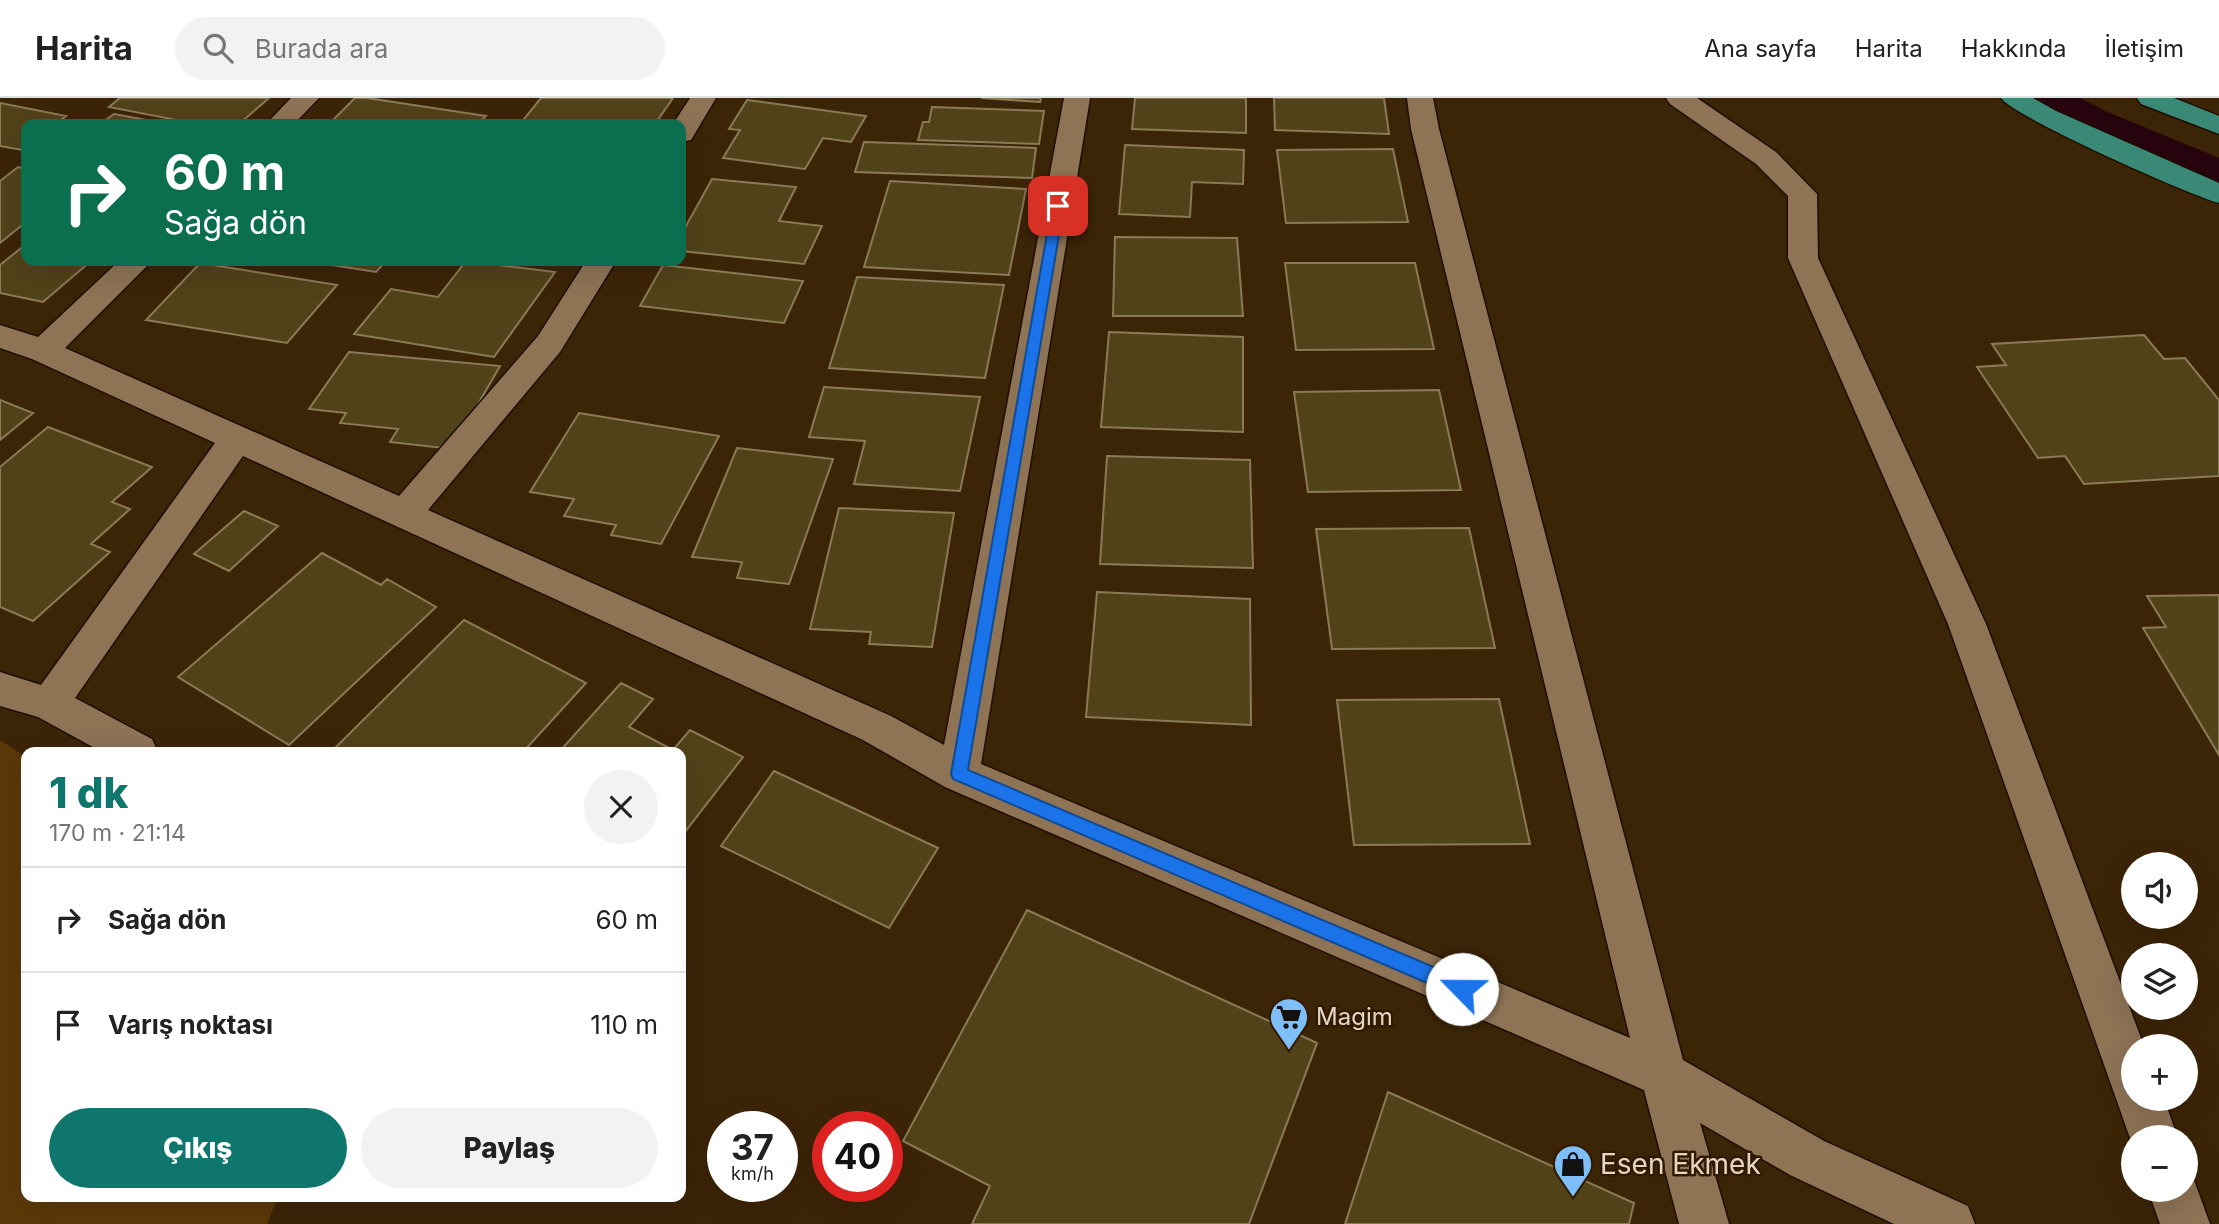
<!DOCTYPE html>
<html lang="tr">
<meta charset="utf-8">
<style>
:root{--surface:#fff;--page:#f2f2f2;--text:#222;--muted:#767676;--line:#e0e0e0;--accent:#0f766e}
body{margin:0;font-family:Inter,sans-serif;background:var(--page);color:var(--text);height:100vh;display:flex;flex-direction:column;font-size:26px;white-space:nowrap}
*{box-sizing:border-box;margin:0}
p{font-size:23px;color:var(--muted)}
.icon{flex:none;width:38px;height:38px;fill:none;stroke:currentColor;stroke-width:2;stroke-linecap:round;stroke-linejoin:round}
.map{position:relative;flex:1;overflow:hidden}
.details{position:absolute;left:21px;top:649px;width:665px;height:455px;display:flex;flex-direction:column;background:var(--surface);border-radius:14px;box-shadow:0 7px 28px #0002}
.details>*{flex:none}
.top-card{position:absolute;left:21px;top:21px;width:665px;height:147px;border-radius:14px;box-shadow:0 7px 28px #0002;background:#0b6e4f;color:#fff;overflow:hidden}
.tools{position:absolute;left:2121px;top:754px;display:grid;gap:14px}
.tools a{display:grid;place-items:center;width:77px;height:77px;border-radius:50%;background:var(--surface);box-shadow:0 7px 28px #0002;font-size:35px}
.speed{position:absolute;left:707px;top:1013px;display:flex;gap:14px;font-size:35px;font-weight:700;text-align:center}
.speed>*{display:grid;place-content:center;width:91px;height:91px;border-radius:50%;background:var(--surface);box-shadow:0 7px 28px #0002;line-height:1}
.speed small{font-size:18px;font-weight:400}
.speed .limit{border:10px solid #d22;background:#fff;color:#111}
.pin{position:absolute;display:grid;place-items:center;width:60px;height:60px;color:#fff;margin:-30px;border-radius:14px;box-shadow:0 4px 10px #0006}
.me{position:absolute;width:77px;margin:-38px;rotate:293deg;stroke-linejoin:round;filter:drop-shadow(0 0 5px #0008)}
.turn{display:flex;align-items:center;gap:24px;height:147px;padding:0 28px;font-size:32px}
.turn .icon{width:91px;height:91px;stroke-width:2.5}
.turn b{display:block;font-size:49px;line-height:60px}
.round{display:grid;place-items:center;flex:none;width:74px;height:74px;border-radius:37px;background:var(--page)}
.head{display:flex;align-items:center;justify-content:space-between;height:119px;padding:0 28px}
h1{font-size:42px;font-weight:800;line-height:52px;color:var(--accent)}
.cta{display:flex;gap:14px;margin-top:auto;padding:14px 28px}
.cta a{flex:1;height:80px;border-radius:42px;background:var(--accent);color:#fff;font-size:28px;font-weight:800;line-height:80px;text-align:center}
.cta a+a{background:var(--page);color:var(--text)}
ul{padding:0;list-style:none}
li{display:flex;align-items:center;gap:21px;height:105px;padding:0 28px;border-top:2px solid var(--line)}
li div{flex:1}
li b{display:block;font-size:26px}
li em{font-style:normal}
header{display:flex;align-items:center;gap:42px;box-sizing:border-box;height:98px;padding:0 35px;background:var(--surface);border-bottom:2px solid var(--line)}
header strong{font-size:33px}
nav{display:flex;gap:38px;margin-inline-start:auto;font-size:24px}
.search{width:490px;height:63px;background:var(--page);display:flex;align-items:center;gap:18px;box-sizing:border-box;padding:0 24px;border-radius:38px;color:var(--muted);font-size:26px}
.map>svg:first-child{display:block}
.green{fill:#5c3808}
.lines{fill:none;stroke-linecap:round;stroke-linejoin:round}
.canal{fill:#26030d;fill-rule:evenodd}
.building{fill:#524219;stroke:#8a7b56;stroke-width:2}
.minor-casing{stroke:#1f0e00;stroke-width:3}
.major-casing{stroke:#1f0e00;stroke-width:3}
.minor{fill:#8e7355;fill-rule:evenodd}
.major{fill:#3a8977;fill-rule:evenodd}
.route{fill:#1a73e8;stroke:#114b97;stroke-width:2}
.labels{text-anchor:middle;stroke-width:5;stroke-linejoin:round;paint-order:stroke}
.poi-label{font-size:24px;fill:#e4d5c5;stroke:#311a00;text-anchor:start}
.near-poi-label{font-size:28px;fill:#e4d5c5;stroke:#311a00;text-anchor:start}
</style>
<header>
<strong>Harita</strong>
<div class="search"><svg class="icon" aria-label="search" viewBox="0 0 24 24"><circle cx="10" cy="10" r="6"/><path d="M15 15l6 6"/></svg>Burada ara</div>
<nav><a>Ana sayfa</a><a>Harita</a><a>Hakkında</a><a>İletişim</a></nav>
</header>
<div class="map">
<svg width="2219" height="1126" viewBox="0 0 2219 1126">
<rect width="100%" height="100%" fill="#3c2407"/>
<!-- green -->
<path class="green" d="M0,642L26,659V1099H278L267,1126H0Z"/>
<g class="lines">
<!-- canal -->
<path class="canal" d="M2036,0H2081L2105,13L2219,60V86C2188,78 2051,22 2036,0Z"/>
</g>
<!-- building -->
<path class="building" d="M120,0H269L239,26H197L109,9Z
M355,0H367L486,18L478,26H329Z
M541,0H673L655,26H520Z
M981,0H1041L1040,4Z
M1135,0H1246V35L1132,31Z
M1274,0H1384L1389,36L1275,32Z
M747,2L866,18L851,44L823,40L805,71L723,60L740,32L729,31Z
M0,5L66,18L56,26H26V49L22,52L0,48Z
M932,9L1044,13L1039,46L918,42L923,24H929Z
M114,16L168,26H100Z
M864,44L1036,50L1032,80L855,74Z
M1125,47L1244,52L1243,86L1192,84L1190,119L1119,116Z
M1393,51L1408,124L1286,125L1277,52Z
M18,69L26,71V124L0,145V83Z
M712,81L796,89L779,123L822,128L804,166L681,153V137Z
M890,83L1026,91L1009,177L864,169Z
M1115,139L1237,140L1243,218H1113Z
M26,146V163H91L43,204L0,195V167Z
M306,163H386L376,174Z
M466,163L555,174L494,259L354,236L391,191L438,199Z
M200,165L337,187L287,245L146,222Z
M1285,165H1415L1434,251L1296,252Z
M663,167L803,183L784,225L640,208Z
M857,179L1004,187L985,280L829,270Z
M1109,234L1243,239V334L1101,329Z
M2144,237L2164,261L2185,260L2219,302V378L2084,386L2065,358L2038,360L1977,269L2006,267L1992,246Z
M349,254L500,268L452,351L390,344L398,331L340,325L346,315L309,311Z
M824,289L980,299L960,393L854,386L865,343L809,339Z
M1439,292L1461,392L1308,394L1294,294Z
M0,302L33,315L0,342Z
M579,315L719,338L661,446L611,437L616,427L564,418L574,401L530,394Z
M48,329L152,369L112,404L130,411L91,446L110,454L33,523L0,509V369Z
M737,350L833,361L789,486L737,480L742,464L692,459Z
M1107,358L1250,362L1253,470L1100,466Z
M839,410L954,415L932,549L869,546L871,534L810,531Z
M244,413L278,428L229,473L194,456Z
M1469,430L1495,550L1332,551L1316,431Z
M322,455L381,487L387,481L436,509L289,647L178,579Z
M1097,494L1250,501L1251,627L1086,619Z
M2219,497V657L2143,530L2166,529L2147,498Z
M464,522L586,585L523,654H331Z
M621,585L653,601L629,629L673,652L690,632L743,659L681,739V654H559Z
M1499,601L1530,746L1354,747L1337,602Z
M774,673L938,750L889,830L721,748Z
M1027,812L1317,945L1249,1126H972L990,1088L903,1043Z
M1388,994L1634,1105L1629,1126H1345Z"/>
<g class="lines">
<!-- minor casing -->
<g class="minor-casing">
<path id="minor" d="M291,0H319L294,26H266Z
M690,0H716L691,42L681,44V26H673Z
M1064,0H1090L981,666L1630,940L1411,31L1407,0H1433L1439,31L1683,962L1824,1043L1968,1108L1975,1126H1894L1790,1077L1700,1025L1729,1126H1679L1644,992L945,689L863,642L243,358L75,600L152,641L158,654H102L38,619L0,608V574L41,587L215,345L32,261L0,250V227L38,239L119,163H152L65,250L399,398L538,238L586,163H616L560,254L428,412L891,618L944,647Z
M1666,0H1697L1776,54L1817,96L1818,160L1986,526L2144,948H2133V1001H2164L2178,1040H2133V1048L2130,1040L1948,526L1788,160V98L1756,66L1670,6Z
M2186,1073L2191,1074L2210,1126H2160L2148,1092H2186Z"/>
</g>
<!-- major casing -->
<g class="major-casing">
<path id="major" d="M2001,0H2033L2056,13L2219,85V105C2189,97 2014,19 2001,0Z
M2137,0H2174L2219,18V36L2141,6Z"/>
</g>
<!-- minor -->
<use href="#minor" class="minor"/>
<!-- major -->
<use href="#major" class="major"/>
</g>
<!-- route -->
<path class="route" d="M1058,104L1064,108L968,672L1469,884L1471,891L1469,897L1462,900L1455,897L953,681L951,676L1052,108Z"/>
<!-- icons -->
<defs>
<g id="supermarket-pin" transform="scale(2.0125)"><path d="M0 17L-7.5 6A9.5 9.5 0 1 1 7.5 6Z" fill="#7ebef9" stroke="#311a00"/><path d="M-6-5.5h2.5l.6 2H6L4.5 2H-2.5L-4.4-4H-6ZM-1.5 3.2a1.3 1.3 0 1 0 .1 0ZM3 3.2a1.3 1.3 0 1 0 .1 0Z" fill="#111"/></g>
<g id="shop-pin" transform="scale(2.0125)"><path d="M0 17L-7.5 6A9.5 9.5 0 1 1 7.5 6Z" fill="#7ebef9" stroke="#311a00"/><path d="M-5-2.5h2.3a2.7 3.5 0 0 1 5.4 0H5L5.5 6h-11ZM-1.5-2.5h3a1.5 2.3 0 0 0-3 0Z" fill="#111"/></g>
</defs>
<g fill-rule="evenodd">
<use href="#supermarket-pin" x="1289" y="919"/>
<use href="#shop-pin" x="1573" y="1066"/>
</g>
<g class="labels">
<!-- poi labels -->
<g class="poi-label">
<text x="1316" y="927">Magim</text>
</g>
<!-- near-poi labels -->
<g class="near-poi-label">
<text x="1600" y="1076">Esen Ekmek</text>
</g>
</g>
</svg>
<div class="tools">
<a><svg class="icon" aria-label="sound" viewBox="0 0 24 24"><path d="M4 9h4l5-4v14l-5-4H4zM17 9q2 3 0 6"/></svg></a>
<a><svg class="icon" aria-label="layers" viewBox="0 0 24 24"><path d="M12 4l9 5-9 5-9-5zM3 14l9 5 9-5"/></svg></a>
<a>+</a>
<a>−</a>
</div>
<div class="speed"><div>37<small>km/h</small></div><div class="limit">40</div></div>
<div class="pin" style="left:1058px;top:108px;background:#d93025"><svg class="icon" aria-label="arrive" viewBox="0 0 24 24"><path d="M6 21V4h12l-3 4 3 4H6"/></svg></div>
<svg class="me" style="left:1462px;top:891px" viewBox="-20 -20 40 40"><circle r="19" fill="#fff"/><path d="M0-13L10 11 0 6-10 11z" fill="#1a73e8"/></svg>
<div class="top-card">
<div class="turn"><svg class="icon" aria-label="right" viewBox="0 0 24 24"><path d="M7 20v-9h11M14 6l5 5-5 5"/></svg><div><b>60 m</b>Sağa dön</div></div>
</div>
<section class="details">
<div class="head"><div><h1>1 dk</h1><p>170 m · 21:14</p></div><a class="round"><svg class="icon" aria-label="close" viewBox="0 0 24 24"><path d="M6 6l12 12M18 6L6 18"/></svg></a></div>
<ul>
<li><svg class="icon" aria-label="right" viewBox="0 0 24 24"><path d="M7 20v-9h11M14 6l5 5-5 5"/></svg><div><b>Sağa dön</b></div><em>60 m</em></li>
<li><svg class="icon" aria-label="arrive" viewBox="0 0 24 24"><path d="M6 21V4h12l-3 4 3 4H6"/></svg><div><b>Varış noktası</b></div><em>110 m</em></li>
</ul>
<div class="cta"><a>Çıkış</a><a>Paylaş</a></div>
</section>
</div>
